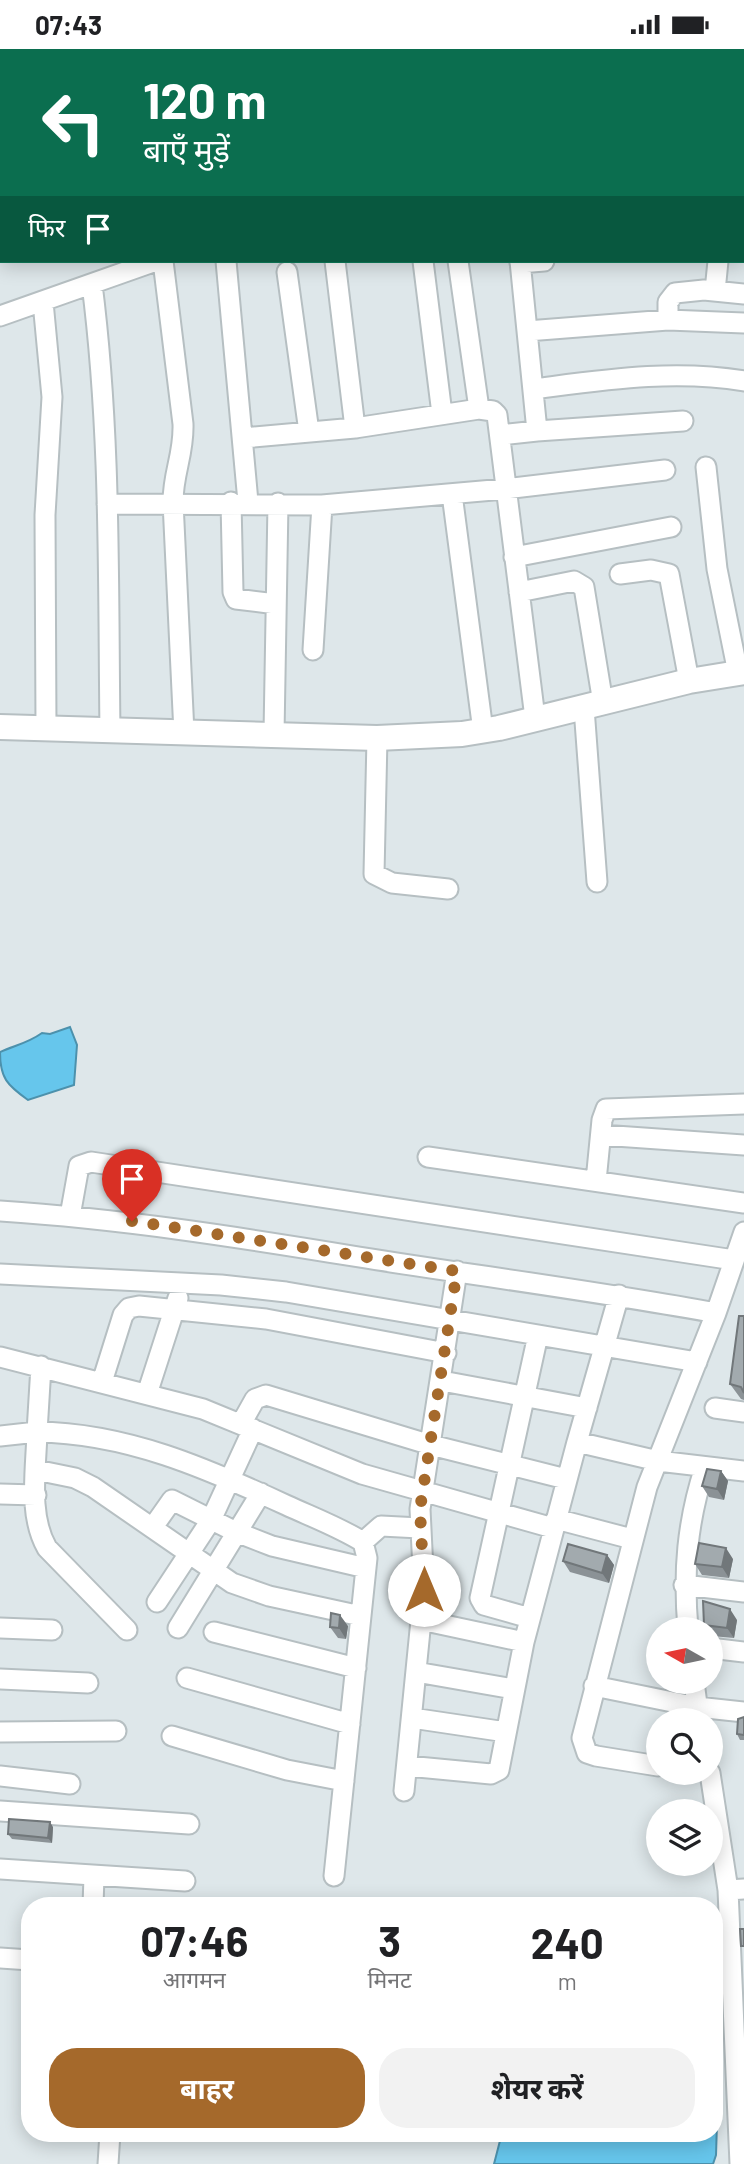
<!DOCTYPE html>
<html lang="hi">
<meta charset="utf-8">
<style>
:root{--surface:#fff;--page:#f2f2f2;--text:#202124;--muted:#757577;--accent:#a5692b}
body{margin:0;font-family:Barlow,"Noto Sans Devanagari",sans-serif;background:var(--page);color:var(--text);height:100vh;display:flex;flex-direction:column;font-size:26px;white-space:nowrap}
*{box-sizing:border-box;margin:0}
p{font-size:23px;color:var(--muted)}
.icon{flex:none;width:38px;height:38px;fill:none;stroke:currentColor;stroke-width:2;stroke-linecap:round;stroke-linejoin:round}
.map{position:relative;flex:1;overflow:hidden}
.side{position:absolute;left:21px;top:1848px;width:702px;height:245px;display:flex;flex-direction:column;background:var(--surface);border-radius:28px;box-shadow:0 4px 18px #0003}
.side>*{flex:none}
.top-card{position:absolute;left:0px;top:0px;width:746px;height:214px;box-shadow:0 4px 18px #0003;background:#0b6e4f;color:#fff;overflow:hidden}
.needle{width:46px;rotate:279deg}
.buttons{position:absolute;left:646px;top:1568px;display:grid;gap:14px}
.buttons a{display:grid;place-items:center;width:77px;height:77px;border-radius:50%;background:var(--surface);box-shadow:0 4px 18px #0003;font-size:35px}
.pin{position:absolute;display:grid;place-items:center;width:60px;height:60px;color:#fff;margin:-72px -30px;border-radius:50% 50% 50% 0;rotate:-45deg;box-shadow:0 0 7px #0007}
.pin .icon{rotate:45deg}
.me{position:absolute;width:77px;margin:-38px;rotate:0deg;stroke-linejoin:round;filter:drop-shadow(0 0 5px #0008)}
.turn{display:flex;align-items:center;gap:24px;height:147px;padding:0 28px;font-size:32px}
.turn .icon{width:91px;height:91px;stroke-width:2.5}
.turn b{display:block;font-size:49px;line-height:60px}
.then{display:flex;align-items:center;height:66px;padding:0 28px;background:#0003;gap:14px;font-size:26px}
.eta{display:flex;justify-content:space-evenly;align-items:center;height:119px;text-align:center}
.eta b{font-size:42px;font-weight:700;line-height:49px}
.action{display:flex;gap:14px;margin-top:auto;padding:14px 28px}
.action a{flex:1;height:80px;border-radius:28px;background:var(--accent);color:#fff;font-size:28px;font-weight:700;line-height:80px;text-align:center}
.action a+a{background:var(--page);color:var(--text)}
.status{display:flex;justify-content:space-between;align-items:center;height:49px;padding:0 35px;background:var(--surface);direction:ltr}
.status svg{height:19px;fill:currentColor}
.map>svg:first-child{display:block}
.water{fill:#66c6ec;stroke:#4c91ac;stroke-width:2}
.lines{fill:none;stroke-linecap:round;stroke-linejoin:round}
.minor-casing{stroke:#b6bfc2;stroke-width:23}
.tertiary-casing{stroke:#b6bfc2;stroke-width:28}
.minor{stroke:#fff;stroke-width:19}
.tertiary{stroke:#fff;stroke-width:24}
.wall{fill:#8b9296}
.shaded-wall{fill:#71777a}
.building{fill:#a2aaae;stroke:#71777a;stroke-width:2}
.route{stroke:#a5692b;stroke-width:12;stroke-dasharray:0 21.6}
</style>
<div class="status"><b>07:43</b><svg viewBox="0 0 49 12"><path d="M0 12V9h3v3zM5 12V6h3v6zM10 12V3h3v9zM15 12V0h3v12zM26 1h20v11H26zM47 4h2v5h-2z"/></svg></div>
<div class="map">
<svg width="744" height="2115" viewBox="0 0 744 2115">
<rect width="100%" height="100%" fill="#dee7ea"/>
<!-- water -->
<path class="water" d="M70,978L77,996L74,1036L28,1051C7,1036 0,1029 0,1003C16,996 28,994 42,984L50,985Z
M714,2000L719,2010L716,2106L713,2115H494L502,2084H714Z"/>
<g class="lines">
<!-- minor casing -->
<g class="minor-casing">
<path id="minor" d="M6,0L8,2
M76,0L77,2
M258,0L259,2
M353,0L354,2
M442,0L443,2
M612,0V2
M544,2L546,0
M709,2L710,0
M0,95L2,98
M0,196L2,195
M163,212L183,375C184,406 173,423 173,453L184,684
M226,212L248,453
M335,212L355,379L479,360L493,362L497,366L535,669
M423,212L442,365
M458,212L479,360
M520,214L544,212
M287,223L309,383
M92,235C111,384 108,533 110,683
M715,242L718,212
M43,253L52,348L45,466L46,679
M0,267L156,212
M668,271V253L675,244L704,241L744,245
M527,282L668,271L744,274
M533,340C604,331 673,320 744,332
M537,382L683,372
M500,386L537,382L520,212
M243,389L355,379
M706,418L717,520L738,624
M452,445L483,682
M231,453L233,543L236,550L276,555
M107,455L322,456L505,440L665,421
M514,508L671,478
M620,525L651,521L669,525L689,632
M519,543L574,532L584,538L603,654
M313,601L322,456
M584,659L597,833
M274,685L278,454
M377,689L374,825L392,834L448,840
M601,1086L744,1096
M428,1108L744,1154
M596,1132L602,1071L606,1060L744,1055
M0,1162C123,1170 237,1188 359,1208C478,1227 597,1242 716,1264
M70,1167L79,1117L91,1113L734,1211
M0,1225L221,1236L286,1243L697,1313
M0,1308L203,1360L362,1425L553,1479
M442,1332L587,1359
M102,1333L123,1266L129,1259L139,1257L266,1270L446,1304
M147,1345L178,1249
M715,1359L744,1363
M241,1375L255,1350L266,1346L431,1396L566,1430
M0,1387L37,1383L41,1317
M577,1393L619,1246
M36,1421L75,1429L93,1438L232,1534L269,1547L361,1567
M0,1445L36,1446
M556,1470L632,1490
M153,1478L172,1451L236,1483L272,1497L366,1519
M363,1493L381,1477L420,1479
M684,1536L744,1543
M157,1553L211,1471L253,1380
M530,1569L484,1556L480,1549L538,1286
M421,1571L524,1593
M0,1579L52,1581
M178,1579L261,1444
M688,1580C683,1523 687,1473 705,1418
M127,1581L47,1499C28,1466 36,1421 37,1383C126,1384 206,1419 286,1456C312,1468 339,1478 363,1493L367,1509L334,1827
M214,1583L356,1619
M710,1599L744,1603
M416,1623L514,1640
M187,1629L350,1675
M0,1630L88,1634
M694,1633L699,1670
M594,1637L697,1658L744,1663
M412,1669L506,1683
M0,1683L116,1682
M172,1687L287,1721L344,1732
M407,1717L491,1725L499,1721L524,1593L577,1393L658,1412L744,1422
M658,1717L596,1707L587,1704L582,1689L647,1438L716,1264L744,1183
M710,1724L728,1841L744,1840
M0,1727L70,1735
M404,1742L424,1541L420,1460L457,1222
M0,1762L189,1775
M0,1820L185,1832
M728,1841L740,2115
M93,1857L94,1827
M0,1909L30,1911
M108,2115L110,2084"/>
</g>
<!-- tertiary casing -->
<g class="tertiary-casing">
<path id="tertiary" d="M0,678L377,689L462,685L499,679L689,632L744,623"/>
</g>
<!-- minor -->
<use href="#minor" class="minor"/>
<!-- tertiary -->
<use href="#tertiary" class="tertiary"/>
</g>
<!-- wall -->
<path class="wall" d="M744,1267V1351L741,1350L730,1335Z
M721,1422L728,1432L724,1451L709,1448L702,1437Z
M607,1506L614,1516L609,1534L570,1523L563,1512Z
M733,1510L729,1529L702,1526L695,1515Z
M737,1571L734,1589L712,1587L710,1580H707L704,1576Z
M348,1577L346,1590L338,1589L330,1578Z
M744,1668V1691H740L737,1685Z
M53,1778L52,1794L12,1790L8,1785Z"/>
<!-- shaded-wall -->
<path class="shaded-wall" d="M721,1422L728,1432L724,1451L717,1440Z
M726,1499L733,1510L729,1529L722,1518Z
M607,1506L614,1516L609,1534L602,1524Z
M730,1560L737,1571L734,1589L727,1579Z
M340,1566L348,1577L346,1590L339,1579Z
M50,1773L53,1778L52,1794L48,1789Z"/>
<!-- building -->
<path class="building" d="M739,1267H744V1344L741,1338L730,1335Z
M707,1420L721,1422L717,1440L702,1437Z
M699,1494L726,1499L722,1518L695,1515Z
M568,1495L607,1506L602,1524L563,1512Z
M703,1552L730,1560L727,1579L704,1576Z
M331,1564L340,1566L339,1579L330,1578Z
M744,1668V1686L737,1685L738,1670Z
M9,1770L50,1773L48,1789L8,1785Z
M740,1880H744V1897H741Z"/>
<g class="lines">
<!-- route -->
<path class="route" d="M132,1172L457,1222L420,1460L424,1541"/>
</g>
</svg>
<div class="buttons">
<a><svg class="needle" viewBox="-14 -14 28 28"><path d="M0-13l5 13h-10z" fill="#e53935"/><path d="M0 13l5-13h-10z" fill="#757577"/></svg></a>
<a><svg class="icon" aria-label="search" viewBox="0 0 24 24"><circle cx="10" cy="10" r="6"/><path d="M15 15l6 6"/></svg></a>
<a><svg class="icon" aria-label="layers" viewBox="0 0 24 24"><path d="M12 4l9 5-9 5-9-5zM3 14l9 5 9-5"/></svg></a>
</div>
<div class="pin" style="left:132px;top:1172px;background:#d93025"><svg class="icon" aria-label="arrive" viewBox="0 0 24 24"><path d="M6 21V4h12l-3 4 3 4H6"/></svg></div>
<svg class="me" style="left:424px;top:1541px" viewBox="-20 -20 40 40"><circle r="19" fill="#fff"/><path d="M0-13L10 11 0 6-10 11z" fill="#a5692b"/></svg>
<div class="top-card">
<div class="turn"><svg class="icon" aria-label="left" viewBox="0 0 24 24"><path d="M17 20v-9H6M10 6l-5 5 5 5"/></svg><div><b>120 m</b>बाएँ मुड़ें</div></div>
<div class="then">फिर<svg class="icon" aria-label="arrive" viewBox="0 0 24 24"><path d="M6 21V4h12l-3 4 3 4H6"/></svg></div>
</div>
<section class="side">
<div class="eta">
<div><b>07:46</b><p>आगमन</p></div>
<div><b>3</b><p>मिनट</p></div>
<div><b>240</b><p>m</p></div>
</div>
<div class="action"><a>बाहर</a><a>शेयर करें</a></div>
</section>
</div>
